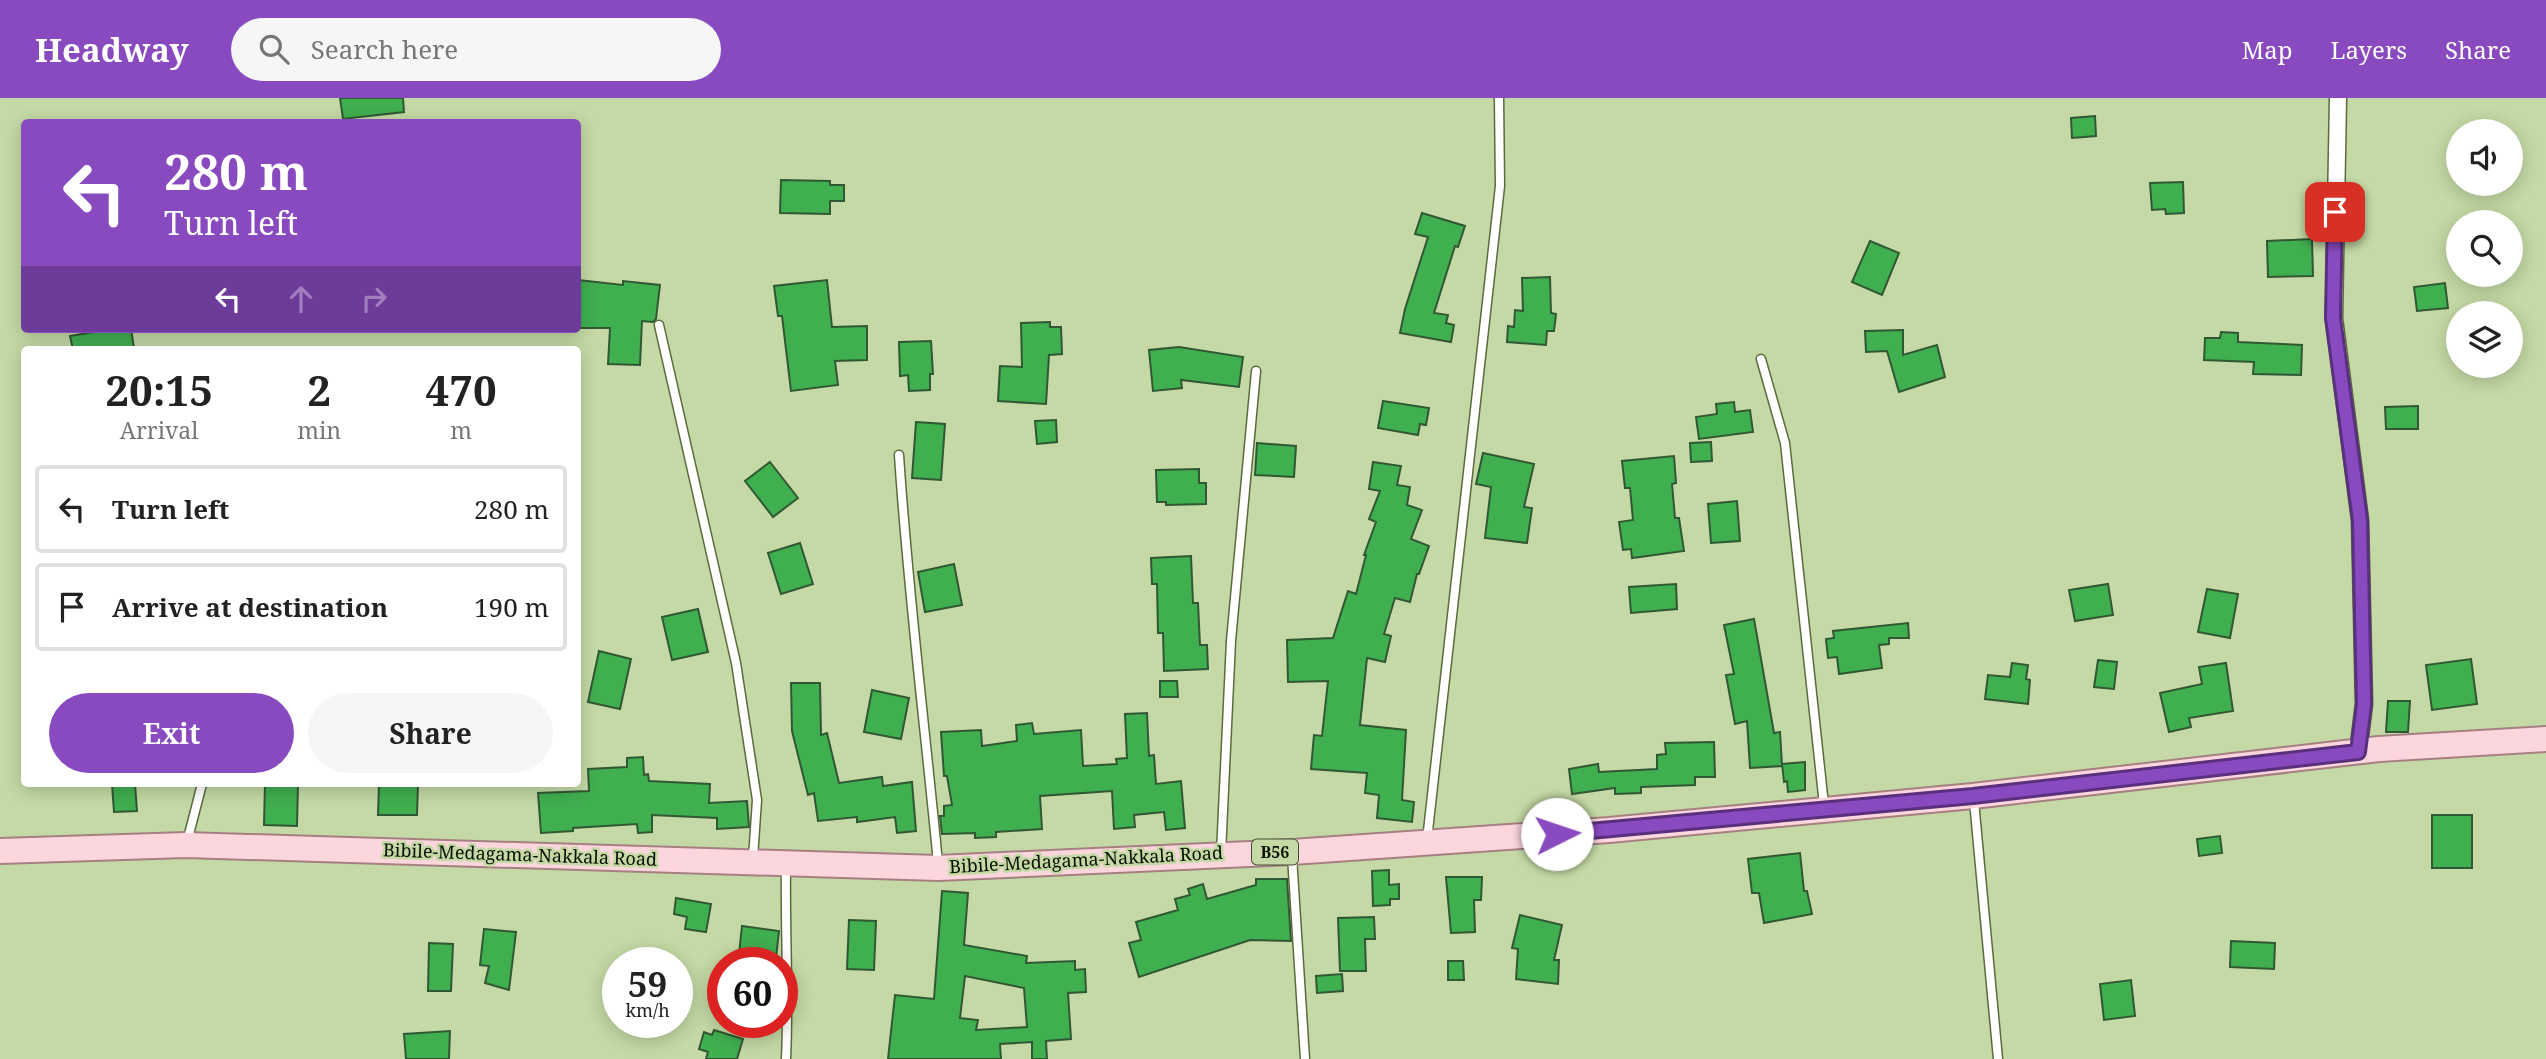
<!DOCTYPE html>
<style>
:root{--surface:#fff;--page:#f6f6f6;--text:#222;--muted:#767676;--line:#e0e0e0;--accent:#894ac0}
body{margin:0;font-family:"Noto Serif",serif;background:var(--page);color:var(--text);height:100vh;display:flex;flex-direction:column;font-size:26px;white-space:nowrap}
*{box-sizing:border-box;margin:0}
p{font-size:23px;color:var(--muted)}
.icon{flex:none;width:38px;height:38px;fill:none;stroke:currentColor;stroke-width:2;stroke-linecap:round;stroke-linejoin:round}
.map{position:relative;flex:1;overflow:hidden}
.drawer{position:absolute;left:21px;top:248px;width:560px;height:441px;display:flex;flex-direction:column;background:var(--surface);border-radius:7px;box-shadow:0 4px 18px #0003}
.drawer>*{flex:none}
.hud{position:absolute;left:21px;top:21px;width:560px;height:214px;border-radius:7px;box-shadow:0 4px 18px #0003;background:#894ac0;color:#fff;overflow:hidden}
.controls{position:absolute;left:2446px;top:21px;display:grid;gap:14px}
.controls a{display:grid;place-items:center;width:77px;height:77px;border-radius:50%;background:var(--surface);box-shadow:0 4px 18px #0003;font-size:35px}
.speed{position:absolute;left:602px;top:849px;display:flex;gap:14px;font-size:35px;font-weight:700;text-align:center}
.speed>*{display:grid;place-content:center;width:91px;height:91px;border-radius:50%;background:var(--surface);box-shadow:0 4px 18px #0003;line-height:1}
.speed small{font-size:18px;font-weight:400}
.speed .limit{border:10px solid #d22;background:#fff;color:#111}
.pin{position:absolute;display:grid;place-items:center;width:60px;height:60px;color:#fff;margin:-30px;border-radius:14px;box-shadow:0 4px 10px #0006}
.me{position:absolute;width:77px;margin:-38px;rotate:86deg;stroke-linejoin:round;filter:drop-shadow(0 0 5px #0008)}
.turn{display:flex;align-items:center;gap:24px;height:147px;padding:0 28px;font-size:32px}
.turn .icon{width:91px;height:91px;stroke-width:2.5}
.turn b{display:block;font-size:49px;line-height:60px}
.lanes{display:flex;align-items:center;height:66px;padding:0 28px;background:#0003;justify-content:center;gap:35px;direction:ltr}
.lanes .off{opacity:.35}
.eta{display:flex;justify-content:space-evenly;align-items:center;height:119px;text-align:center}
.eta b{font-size:42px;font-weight:700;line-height:49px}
.button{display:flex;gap:14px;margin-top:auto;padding:14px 28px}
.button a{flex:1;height:80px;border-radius:42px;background:var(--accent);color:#fff;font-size:28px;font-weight:700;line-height:80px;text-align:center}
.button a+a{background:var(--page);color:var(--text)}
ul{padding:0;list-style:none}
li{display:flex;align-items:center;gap:21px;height:88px;margin:0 14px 10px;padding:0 14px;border:4px solid var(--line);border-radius:7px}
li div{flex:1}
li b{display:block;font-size:26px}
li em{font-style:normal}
header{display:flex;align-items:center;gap:42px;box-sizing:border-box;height:98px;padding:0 35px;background:var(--accent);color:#fff}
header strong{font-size:33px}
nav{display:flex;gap:38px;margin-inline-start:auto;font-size:24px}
.search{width:490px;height:63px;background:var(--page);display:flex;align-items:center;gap:18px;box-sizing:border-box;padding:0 24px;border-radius:38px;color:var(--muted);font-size:26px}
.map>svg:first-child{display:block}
.building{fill:#40af50;stroke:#315834;stroke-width:2;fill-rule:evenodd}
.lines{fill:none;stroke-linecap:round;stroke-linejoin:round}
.lane-casing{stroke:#5a6b3c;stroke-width:11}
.street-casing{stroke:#5a6b3c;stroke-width:19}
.primary-casing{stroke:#a67f82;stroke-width:28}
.lane{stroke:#fff;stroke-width:8}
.street{stroke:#fff;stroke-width:16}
.primary{stroke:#fcd6dd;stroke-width:24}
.route-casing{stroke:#59307d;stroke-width:18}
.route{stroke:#894ac0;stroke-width:12}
.labels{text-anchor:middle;stroke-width:5;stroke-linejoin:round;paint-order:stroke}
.shield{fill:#c4d9a5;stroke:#424c32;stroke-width:2}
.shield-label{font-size:16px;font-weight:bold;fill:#0a1001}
.street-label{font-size:18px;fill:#0a1001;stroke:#c4d9a5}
</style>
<header>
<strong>Headway</strong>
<div class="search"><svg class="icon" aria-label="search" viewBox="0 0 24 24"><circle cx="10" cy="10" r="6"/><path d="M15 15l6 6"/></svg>Search here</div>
<nav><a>Map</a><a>Layers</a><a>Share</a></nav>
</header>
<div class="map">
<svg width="2546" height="961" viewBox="0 0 2546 961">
<rect width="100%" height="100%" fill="#c4d9a5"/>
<!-- building -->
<path class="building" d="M340,0H403L404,14L343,21Z
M2095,18L2096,38L2072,40L2071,20Z
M781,82L830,83V87H844V103H830V116L780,115Z
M2183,84L2184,115L2166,116L2165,111L2152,112L2150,85Z
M1422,115L1465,128L1458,149L1455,148L1434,215L1448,217L1446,225L1454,227L1451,244L1400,235L1405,211L1428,139L1415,136Z
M2312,141L2313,178L2268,179L2267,143Z
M1870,143L1899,155L1882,197L1852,184Z
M1550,179L1551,215L1556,216L1554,233H1547L1546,247L1507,244L1508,228L1514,229L1515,212L1523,213L1522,180Z
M578,182L623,187V183L660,187L656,221L653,224L642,223L640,267L608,266L610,230H578Z
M827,182L832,229L867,228V262L835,263L838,287L791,293L782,218H778L774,188Z
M2445,185L2448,210L2417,213L2414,189Z
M1050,224V229H1061L1062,256L1049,257L1046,306L998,303L1000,268L1022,269L1021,225Z
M111,231H131L134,250L73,252L70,238Z
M1903,232V257L1937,247L1945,279L1899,294L1887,253L1866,254L1865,233Z
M2221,234L2238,235V244L2302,247L2301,277L2253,276L2254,264L2204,262L2205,240H2220Z
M931,243L933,276H930V292L909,293L908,277L900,278L899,244Z
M1179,249L1243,259L1239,289L1181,282L1182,290L1153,293L1149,252Z
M1383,303L1429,310L1426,327L1420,326L1418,337L1378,330Z
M1734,304L1735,314L1750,312L1753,334L1699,341L1696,319L1717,316L1716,306Z
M2418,308V331H2386L2385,309Z
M1056,322L1057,344L1037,346L1035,323Z
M916,324L945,326L941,382L912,380Z
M1711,344L1712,363L1691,364L1690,345Z
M1257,345L1296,348L1294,379L1255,377Z
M1483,355L1534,366L1524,409L1532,410L1527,445L1485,440L1491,389L1476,386Z
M1674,358L1676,385L1672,386L1675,420H1679L1684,453L1632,460L1631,451L1623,452L1619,424L1633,422L1630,390H1625L1622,363Z
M770,364L798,400L773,419L745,383Z
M1373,364L1401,368L1397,387L1410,389L1407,407L1422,412L1411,441L1429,448L1419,476H1417L1410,504L1395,500L1384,536L1391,538L1385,564L1367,560L1360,627L1406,632L1402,702L1414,704L1412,724L1377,720L1379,697L1365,695L1367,675L1311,671L1314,637L1322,638L1328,583L1288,584L1287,542L1333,540L1348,493L1356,496L1366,457H1364L1376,424L1369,421L1380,393L1369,391Z
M1199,371V385H1206V406L1166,407V404H1157L1156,372Z
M1737,403L1740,443L1711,445L1708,406Z
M800,445L813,486L781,496L768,455Z
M1191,458L1193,505H1198L1200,547H1207L1208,571L1164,573L1163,535H1158L1157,486H1152L1151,460Z
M954,466L962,507L925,514L918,474Z
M1676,486L1677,511L1631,515L1629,489Z
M2108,486L2113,517L2075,523L2069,492Z
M2207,491L2238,496L2230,540L2198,534Z
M698,511L708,554L672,562L662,519Z
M1754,521L1774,635L1780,634L1782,668L1750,670L1747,623L1735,626L1726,577L1734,576L1724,527Z
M1908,525L1909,540H1889V546L1879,547L1882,570L1839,576L1837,559L1828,560L1826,541L1834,540L1833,533Z
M599,553L631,561L620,611L588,604Z
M2471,561L2477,606L2432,612L2426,567Z
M2098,562L2117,564L2114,591L2094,589Z
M2012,565L2028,567L2026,581L2030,582L2028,606L1985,601L1988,577L2010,579Z
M2226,565L2233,613L2189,620L2191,629L2169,634L2160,595L2202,586L2199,569Z
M1160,583H1177L1178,599H1160Z
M791,585H820L821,637L827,635L839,685L882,679L883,688L912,684L916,733L897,735L895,719L857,724V719L818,723L814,695L808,697L792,633Z
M872,592L909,600L901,641L864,634Z
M2388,603H2410L2408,634H2386Z
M1147,615L1149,658L1154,657L1156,686L1181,683L1185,730L1166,732L1164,714L1134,717L1135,729L1114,731L1112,693L1040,698L1042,731L996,734V739L975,740V735L942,736L940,718H944V708L952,707L947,678H944L941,634L981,632L982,648L1017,643L1016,627L1032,625L1034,636L1081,632L1083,668L1117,666L1116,661L1127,660L1125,616Z
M1714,644L1715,679H1695V687L1641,689V695L1615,696V690L1572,696L1569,671L1598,666L1599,674L1657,671V657L1666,656L1665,645Z
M643,659L644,677L648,676L649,683L710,686L709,705L747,703L749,729L717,731V720L652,717V734L638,735L637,726L573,730V733L541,735L538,695L589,693L588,671L627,669V660Z
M1805,664V692L1788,694L1787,683L1784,684L1782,666Z
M112,686H135L137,713L114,714Z
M265,686H298L297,728L264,727Z
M379,686H418L417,717H378Z
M2432,717H2472V770H2432Z
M2220,738L2222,755L2199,758L2197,741Z
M1800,755L1804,793H1807L1812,816L1764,825L1759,795H1752L1748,761Z
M1389,772V787L1399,786V801H1390V807L1373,808L1372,773Z
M1446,779H1482L1481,802H1474L1475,834L1451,835Z
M1256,781H1287L1291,843L1250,842L1139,879L1129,845L1141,842L1136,824L1178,812L1175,801L1190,797L1188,791L1203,786L1207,801L1256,787Z
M942,793L968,795L964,847L1027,858L1026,865L1075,863V872L1085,871L1086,894L1068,895L1071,941L1046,943L1047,961H1032V944L1000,946L1001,961H888L895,897L934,901ZM965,878L1024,890L1027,929L976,932L978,922L960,920Z
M676,800L711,806L706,834L685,831L687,819L674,816Z
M1520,817L1562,827L1554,862H1559L1558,886L1516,881L1518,851L1512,850Z
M1374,819L1375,841H1365L1366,873H1340L1338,820Z
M849,822L876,823L874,872L847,871Z
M742,828L779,833L776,860L739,856Z
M484,831L516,834L509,892L485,885L489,868L480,867Z
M2231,843L2275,845L2274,871L2230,869Z
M429,845L453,846L451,893H428Z
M1448,863H1463L1464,882H1448Z
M1342,876L1343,893L1317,895L1316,878Z
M2131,882L2135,918L2104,922L2100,886Z
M714,932L743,941L737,961H706L708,954L699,951L704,934L712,937Z
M450,933L449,961H406L404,936Z"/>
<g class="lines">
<!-- lane casing -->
<g class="lane-casing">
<path id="lane" d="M659,227L736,565L757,702L753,760
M1761,261L1785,345L1824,707
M899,357C908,494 925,629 938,765
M1974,703L1998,961
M1427,742L1500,88L1499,0
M187,744L202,686
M1221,755L1231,543L1256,273
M1292,758L1305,961
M786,961C789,897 785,833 786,768"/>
</g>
<!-- street casing -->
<g class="street-casing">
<path id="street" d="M2338,0L2334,220L2360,422L2364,606L2358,654"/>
</g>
<!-- primary casing -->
<g class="primary-casing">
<path id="primary" d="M0,753L186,747L938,770L1292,754L1609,732L1973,698L2379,651L2546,641"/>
</g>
<!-- lane -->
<use href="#lane" class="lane"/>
<!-- street -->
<use href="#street" class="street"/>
<!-- primary -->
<use href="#primary" class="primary"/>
</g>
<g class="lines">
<!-- route casing -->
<g class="route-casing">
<path id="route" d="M1557,736L1973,698L2358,654L2364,606L2360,422L2333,220L2335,114"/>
</g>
<!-- route -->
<use href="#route" class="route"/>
</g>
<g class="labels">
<!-- shield labels -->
<rect class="shield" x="1252" y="741.5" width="46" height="25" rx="5"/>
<g class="shield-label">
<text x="1275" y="760">B56</text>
</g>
<!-- street labels -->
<g class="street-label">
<text transform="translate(520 757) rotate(2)" y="6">Bibile-Medagama-Nakkala Road</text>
<text transform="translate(1086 762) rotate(-3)" y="6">Bibile-Medagama-Nakkala Road</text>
</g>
</g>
</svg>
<div class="controls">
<a><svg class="icon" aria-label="sound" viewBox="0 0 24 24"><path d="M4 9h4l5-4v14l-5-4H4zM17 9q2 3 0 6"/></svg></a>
<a><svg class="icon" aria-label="search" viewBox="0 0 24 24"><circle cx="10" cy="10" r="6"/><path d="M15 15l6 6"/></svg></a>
<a><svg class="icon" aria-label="layers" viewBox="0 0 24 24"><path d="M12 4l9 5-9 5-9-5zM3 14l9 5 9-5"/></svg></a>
</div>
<div class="speed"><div>59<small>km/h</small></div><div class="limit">60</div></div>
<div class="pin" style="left:2335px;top:114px;background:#d93025"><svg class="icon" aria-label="arrive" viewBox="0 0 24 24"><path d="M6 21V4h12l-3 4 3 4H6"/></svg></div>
<svg class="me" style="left:1557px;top:736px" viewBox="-20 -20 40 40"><circle r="19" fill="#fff"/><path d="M0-13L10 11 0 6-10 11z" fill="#894ac0"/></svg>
<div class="hud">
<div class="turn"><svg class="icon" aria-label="left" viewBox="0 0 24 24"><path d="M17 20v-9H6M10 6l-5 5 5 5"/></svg><div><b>280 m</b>Turn left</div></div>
<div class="lanes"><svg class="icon" aria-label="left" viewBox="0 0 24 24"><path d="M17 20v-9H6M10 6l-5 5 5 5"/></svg><svg class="icon off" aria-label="ahead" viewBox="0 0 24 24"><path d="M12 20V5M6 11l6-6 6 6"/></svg><svg class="icon off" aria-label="right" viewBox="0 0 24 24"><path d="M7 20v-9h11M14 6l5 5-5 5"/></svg></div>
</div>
<section class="drawer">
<div class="eta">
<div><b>20:15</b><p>Arrival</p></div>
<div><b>2</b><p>min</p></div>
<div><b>470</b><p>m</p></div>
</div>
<ul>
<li><svg class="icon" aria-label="left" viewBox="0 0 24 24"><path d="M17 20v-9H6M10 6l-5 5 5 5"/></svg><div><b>Turn left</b></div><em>280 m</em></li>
<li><svg class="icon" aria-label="arrive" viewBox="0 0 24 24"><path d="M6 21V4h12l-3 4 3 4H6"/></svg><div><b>Arrive at destination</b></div><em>190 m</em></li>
</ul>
<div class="button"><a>Exit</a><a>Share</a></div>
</section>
</div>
